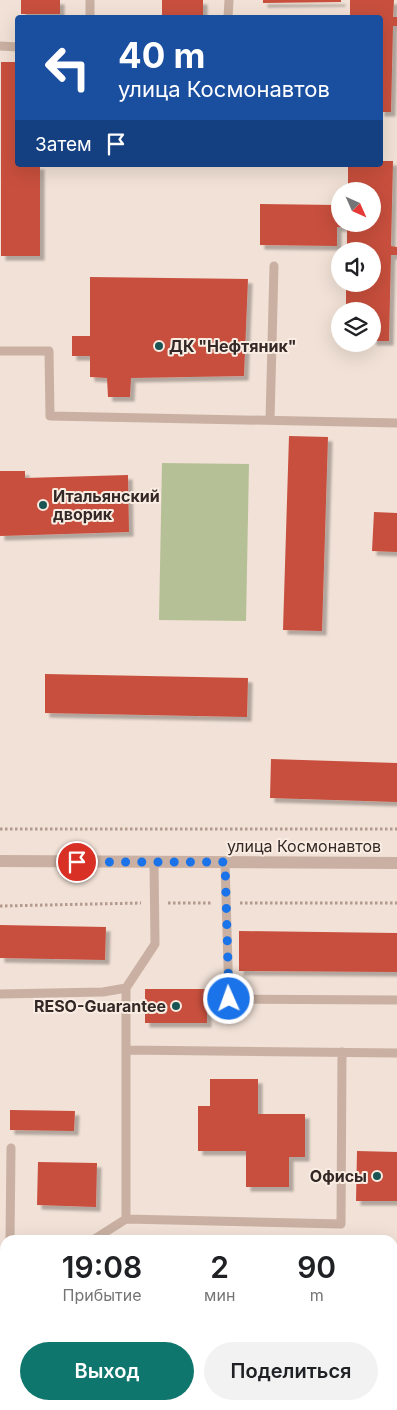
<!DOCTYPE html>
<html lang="ru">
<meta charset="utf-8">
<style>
:root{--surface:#fff;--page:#f2f2f2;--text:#202124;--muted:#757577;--accent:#0f766e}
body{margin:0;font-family:Inter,sans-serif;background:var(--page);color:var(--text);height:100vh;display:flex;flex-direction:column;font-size:19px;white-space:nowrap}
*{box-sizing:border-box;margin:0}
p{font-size:16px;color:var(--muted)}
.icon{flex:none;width:28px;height:28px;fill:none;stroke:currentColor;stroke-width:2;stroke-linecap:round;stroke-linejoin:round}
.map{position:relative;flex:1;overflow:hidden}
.sheet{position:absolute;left:0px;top:1235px;width:398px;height:175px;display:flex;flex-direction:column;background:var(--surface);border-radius:15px 15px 0 0;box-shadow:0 5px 20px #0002}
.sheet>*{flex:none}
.guide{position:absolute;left:15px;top:15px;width:368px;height:152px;border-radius:5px;box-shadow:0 5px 20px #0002;background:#1a4fa0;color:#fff;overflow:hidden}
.needle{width:32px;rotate:135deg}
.controls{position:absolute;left:331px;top:182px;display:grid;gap:10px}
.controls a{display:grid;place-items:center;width:50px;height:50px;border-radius:50%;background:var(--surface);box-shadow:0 5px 20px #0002;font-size:25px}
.pin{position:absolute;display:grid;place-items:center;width:42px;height:42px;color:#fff;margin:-21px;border:2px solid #fff;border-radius:50%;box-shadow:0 1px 5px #0007}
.me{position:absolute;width:55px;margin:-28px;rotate:358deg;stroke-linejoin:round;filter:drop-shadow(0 0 4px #0008)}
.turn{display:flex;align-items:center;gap:18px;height:105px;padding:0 20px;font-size:22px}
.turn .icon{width:65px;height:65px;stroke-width:2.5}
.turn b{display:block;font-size:35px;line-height:42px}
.then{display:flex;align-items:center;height:48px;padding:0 20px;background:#0003;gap:10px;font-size:19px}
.eta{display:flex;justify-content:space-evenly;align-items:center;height:85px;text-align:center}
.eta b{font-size:30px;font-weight:600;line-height:35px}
.cta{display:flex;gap:10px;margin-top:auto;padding:10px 20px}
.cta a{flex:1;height:58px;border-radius:30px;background:var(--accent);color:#fff;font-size:20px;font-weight:600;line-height:58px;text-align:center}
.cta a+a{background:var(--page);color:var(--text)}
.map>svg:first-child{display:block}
.green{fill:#b6c096}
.building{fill:#c84f3d;filter:url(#shadow)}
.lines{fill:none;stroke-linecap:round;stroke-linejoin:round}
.path{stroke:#b4998d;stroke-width:3;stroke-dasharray:2.5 2.5;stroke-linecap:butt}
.service{stroke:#c9b0a2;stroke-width:9}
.minor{stroke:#c9b0a2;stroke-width:12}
.route{stroke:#1a73e8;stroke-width:9;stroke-dasharray:0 16.2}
.poi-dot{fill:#1a5553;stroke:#f9ece2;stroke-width:2}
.labels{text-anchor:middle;stroke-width:4;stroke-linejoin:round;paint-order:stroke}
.poi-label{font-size:16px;font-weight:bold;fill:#332825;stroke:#f9ece2;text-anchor:start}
.street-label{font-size:16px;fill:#332825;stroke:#f9ece2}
</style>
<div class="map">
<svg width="397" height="1410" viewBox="0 0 397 1410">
<defs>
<filter id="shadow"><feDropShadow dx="4.5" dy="4.5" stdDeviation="1" flood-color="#0004"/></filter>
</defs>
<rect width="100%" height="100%" fill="#f1e1d6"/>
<!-- green -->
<path class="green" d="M162,463L249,464L246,621L159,620Z"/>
<!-- building -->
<path class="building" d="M21,0H60V14H21Z
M162,0H203V18H162Z
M263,0H341V2L263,3Z
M350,0H394L393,17H397V26H393L391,112H380V18H350Z
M1,62H18V165H40V256H1Z
M380,161H393L391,246L397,247V255H391L389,341H372V311H346V284H372V251H347V227H337V246L260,245V204L337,205V216H340V224H372V191H348V165H380Z
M90,277L248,279L244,376L131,378L130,397H108L107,378L90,377V356H72V336H90Z
M289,436L328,437L322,631L283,630Z
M0,471H25V478L128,475L129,532L0,536Z
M374,512L397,513V552L372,551Z
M45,674L248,678L247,717L45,713Z
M271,759L397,763V802L270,798Z
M0,925L106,927L105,960L0,958Z
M239,931L397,933V972L239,971Z
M145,989H207V1023H145Z
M210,1079H258V1114H305V1157H289V1187H246V1151H198V1106H210Z
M10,1110L75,1111L74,1131L10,1130Z
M357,1151L397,1152V1201H356Z
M38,1162L97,1163L96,1207L37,1205Z
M257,1405H386V1410H257Z"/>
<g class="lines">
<!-- path -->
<path class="path" d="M0,829H397
M168,903H211
M240,903H397
M0,906L141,903"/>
<!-- service -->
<path class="service" d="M90,0V18
M228,18L229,0
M0,46L18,47
M0,351H49L50,416L397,423
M270,420L274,266
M225,862L229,999L397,1000
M0,994L103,992L126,988
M126,1050L397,1053
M126,1219L341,1224L342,1052
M10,1240L11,1148
M93,1240L126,1219V988L155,944L154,862
M0,1253H5
M0,1405L5,1330"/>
<!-- minor -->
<path class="minor" d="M0,861L397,863"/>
</g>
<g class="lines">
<!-- route -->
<path class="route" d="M77,862H225L229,999"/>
</g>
<!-- markers -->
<g class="poi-dot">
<circle cx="159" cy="346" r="5"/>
<circle cx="43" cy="505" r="5"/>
<circle cx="176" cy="1006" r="5"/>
<circle cx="377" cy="1176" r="5"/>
</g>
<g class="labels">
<!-- poi labels -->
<g class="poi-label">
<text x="169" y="352">ДК "Нефтяник"</text>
<text x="53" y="502">Итальянский<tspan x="53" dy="18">дворик</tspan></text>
<text x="166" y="1012" text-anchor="end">RESO-Guarantee</text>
<text x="367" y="1182" text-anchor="end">Офисы</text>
</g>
<!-- street labels -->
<g class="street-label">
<text x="304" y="852">улица Космонавтов</text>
</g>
</g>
</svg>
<div class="controls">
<a><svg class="needle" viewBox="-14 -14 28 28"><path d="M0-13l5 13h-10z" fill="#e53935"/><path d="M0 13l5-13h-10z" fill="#757577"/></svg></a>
<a><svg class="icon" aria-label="sound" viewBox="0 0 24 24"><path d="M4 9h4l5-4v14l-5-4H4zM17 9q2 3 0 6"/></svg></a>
<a><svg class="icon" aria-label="layers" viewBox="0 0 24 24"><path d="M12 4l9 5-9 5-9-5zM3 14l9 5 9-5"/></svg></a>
</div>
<div class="pin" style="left:77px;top:862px;background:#d93025"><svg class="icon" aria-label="arrive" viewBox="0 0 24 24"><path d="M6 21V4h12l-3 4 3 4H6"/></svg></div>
<svg class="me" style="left:229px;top:999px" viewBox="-20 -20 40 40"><circle r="17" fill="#1a73e8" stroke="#fff" stroke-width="3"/><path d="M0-11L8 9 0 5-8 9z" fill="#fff"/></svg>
<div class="guide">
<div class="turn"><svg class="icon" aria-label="left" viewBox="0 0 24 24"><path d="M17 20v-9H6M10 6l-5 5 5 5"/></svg><div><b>40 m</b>улица Космонавтов</div></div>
<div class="then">Затем<svg class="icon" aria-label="arrive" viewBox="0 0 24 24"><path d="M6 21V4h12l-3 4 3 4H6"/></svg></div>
</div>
<section class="sheet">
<div class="eta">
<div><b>19:08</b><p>Прибытие</p></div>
<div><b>2</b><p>мин</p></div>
<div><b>90</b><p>m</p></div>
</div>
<div class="cta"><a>Выход</a><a>Поделиться</a></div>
</section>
</div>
